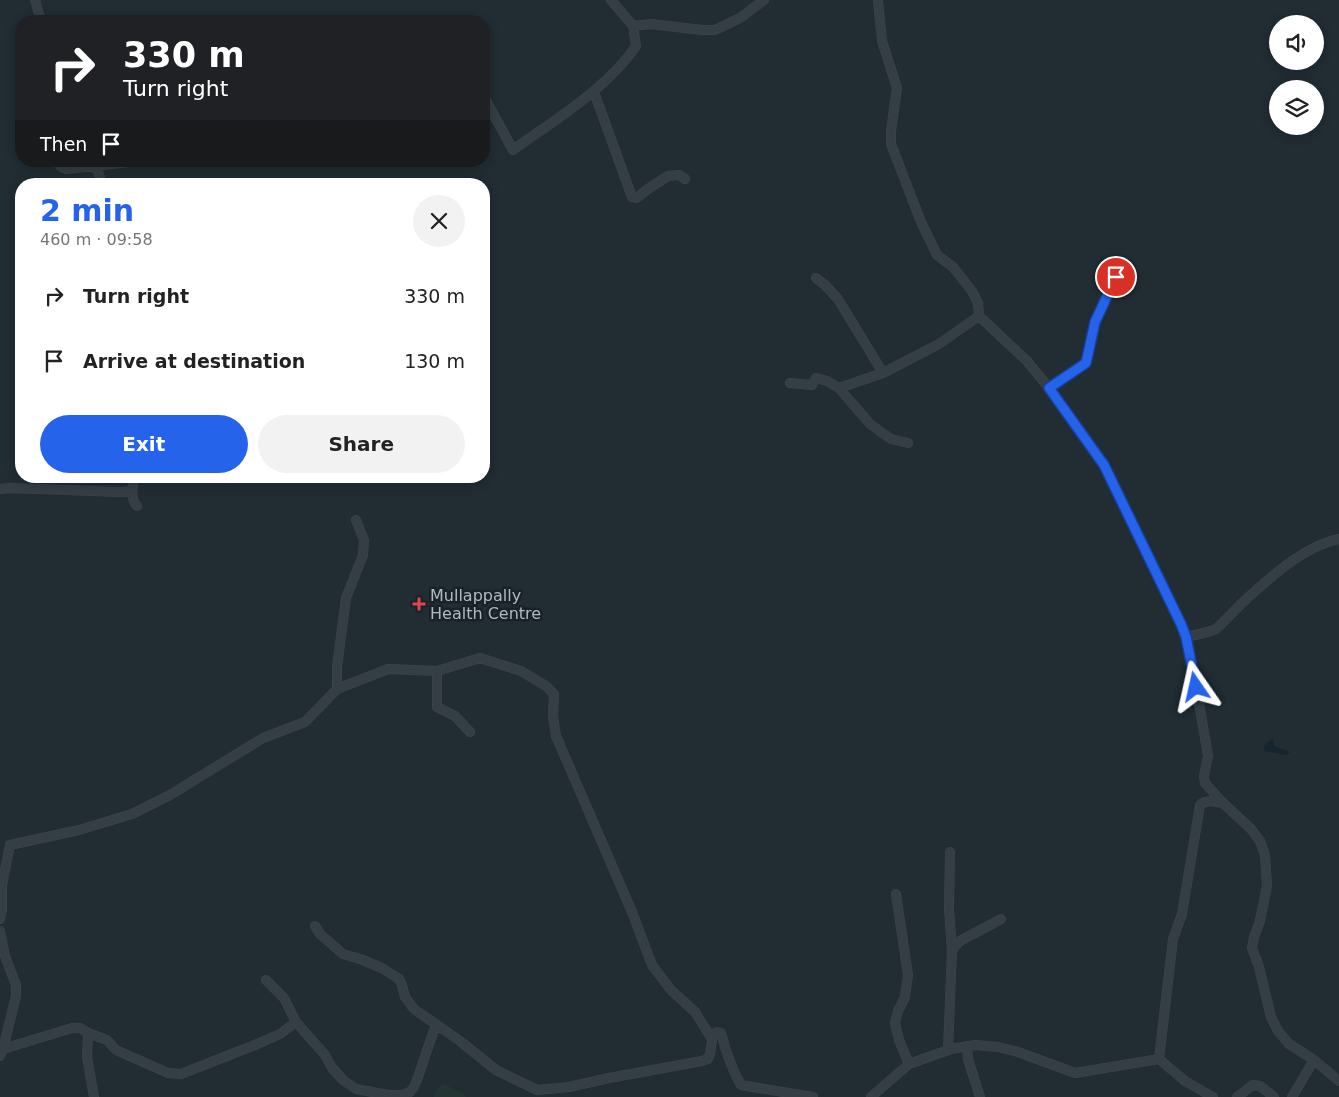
<!DOCTYPE html>
<meta charset="utf-8">
<style>
:root{--surface:#fff;--page:#f2f2f2;--text:#222;--muted:#767676;--accent:#2563eb}
body{margin:0;font-family:"DejaVu Sans",sans-serif;background:var(--page);color:var(--text);height:100vh;display:flex;flex-direction:column;font-size:19px;white-space:nowrap}
*{box-sizing:border-box;margin:0}
p{font-size:16px;color:var(--muted)}
.icon{flex:none;width:28px;height:28px;fill:none;stroke:currentColor;stroke-width:2;stroke-linecap:round;stroke-linejoin:round}
.map{position:relative;flex:1;overflow:hidden}
.drawer{position:absolute;left:15px;top:178px;width:475px;height:305px;display:flex;flex-direction:column;background:var(--surface);border-radius:20px;box-shadow:0 2px 12px #0003}
.drawer>*{flex:none}
.banner{position:absolute;left:15px;top:15px;width:475px;height:152px;border-radius:20px;box-shadow:0 2px 12px #0003;background:#202124;color:#fff;overflow:hidden}
.fabs{position:absolute;left:1269px;top:15px;display:grid;gap:10px}
.fabs a{display:grid;place-items:center;width:55px;height:55px;border-radius:50%;background:var(--surface);box-shadow:0 2px 12px #0003;font-size:25px}
.pin{position:absolute;display:grid;place-items:center;width:42px;height:42px;color:#fff;margin:-21px;border:2px solid #fff;border-radius:50%;box-shadow:0 1px 5px #0007}
.me{position:absolute;width:55px;margin:-28px;rotate:349deg;stroke-linejoin:round;filter:drop-shadow(0 0 4px #0008)}
.turn{display:flex;align-items:center;gap:18px;height:105px;padding:0 25px;font-size:22px}
.turn .icon{width:65px;height:65px;stroke-width:2.5}
.turn b{display:block;font-size:35px;line-height:42px}
.then{display:flex;align-items:center;height:48px;padding:0 25px;background:#0003;gap:10px;font-size:19px}
.round{display:grid;place-items:center;flex:none;width:52px;height:52px;border-radius:26px;background:var(--page)}
.headline{display:flex;align-items:center;justify-content:space-between;height:85px;padding:0 25px}
h1{font-size:30px;font-weight:600;line-height:38px;color:var(--accent)}
.action{display:flex;gap:10px;margin-top:auto;padding:10px 25px}
.action a{flex:1;height:58px;border-radius:30px;background:var(--accent);color:#fff;font-size:20px;font-weight:600;line-height:58px;text-align:center}
.action a+a{background:var(--page);color:var(--text)}
ul{padding:0;list-style:none}
li{display:flex;align-items:center;gap:15px;height:65px;padding:0 25px}
li div{flex:1}
li b{display:block;font-size:19px}
li em{font-style:normal}
.map>svg:first-child{display:block}
.green{fill:#233433}
.water{fill:#17252f}
.lines{fill:none;stroke-linecap:round;stroke-linejoin:round}
.minor-casing{stroke:#3e464d;stroke-width:10}
.minor{stroke:#343e44;stroke-width:9}
.route-casing{stroke:#184099;stroke-width:12}
.route{stroke:#2563eb;stroke-width:9}
.health-dot{fill:#e0444e;stroke:#1a2228;stroke-width:2}
.labels{text-anchor:middle;stroke-width:5;stroke-linejoin:round;paint-order:stroke}
.poi-label{font-size:16px;fill:#afb9c1;stroke:#1a2228;text-anchor:start}
</style>
<div class="map">
<svg width="1339" height="1097" viewBox="0 0 1339 1097">
<rect width="100%" height="100%" fill="#212c33"/>
<!-- green -->
<path class="green" d="M442,1083L464,1094L466,1097H434V1093Z"/>
<!-- water -->
<path class="water" d="M1273,738L1274,746L1290,752L1286,755L1264,751V746Z"/>
<g class="lines">
<!-- minor casing -->
<g class="minor-casing">
<path id="minor" d="M35,0L41,21
M878,0L882,41L897,88L891,131V144L921,222L937,255L953,267L972,291L978,303L979,316L1027,361L1049,388L1104,465L1181,624L1186,637L1199,703L1208,756L1204,776L1205,783L1223,803L1251,829L1260,841L1265,855L1267,886L1260,921L1254,937L1252,948L1259,967L1271,1017L1278,1031L1289,1044L1314,1060L1339,1081
M633,26L651,24L702,30H715L740,18L764,0
M594,92L632,197L636,198L639,196L648,189L668,176L679,175L685,179
M484,97L513,150C553,121 608,88 636,46L633,26L611,0
M58,161C59,166 61,168 66,169L138,161
M96,165L102,184
M816,278L825,285L838,299L883,373
M790,383L812,385L816,378L827,381L839,388L870,424L891,439L908,443
M839,388L883,373L939,344L979,316
M1049,388L1086,363L1095,323L1115,277
M135,476C132,485 130,499 137,506
M0,489L10,488L120,492L132,491
M1186,637C1196,635 1206,633 1216,629C1220,626 1235,610 1240,605C1267,580 1302,547 1339,539
M437,671V707L455,716L470,732
M337,689V667L346,598L363,555L364,540L356,520
M950,852L949,909L952,951
M896,894L908,975L905,997L898,1011L895,1023L899,1040L909,1064
M0,919L2,909V885L10,845L79,830L132,814L170,795L263,738L305,722L337,689L388,669L437,671L480,658L521,671L546,686L554,694L553,716L556,736L632,912L652,965L671,990L695,1012L712,1039
M315,926L320,934L343,954L360,959L382,968L399,979L402,985L405,997L414,1009L460,1041L496,1070L537,1090L569,1087L609,1078L702,1061L708,1059L710,1054L713,1034L717,1032L721,1033C726,1052 731,1068 741,1085L813,1097
M0,931L5,956L16,985V996L3,1049
M266,980L284,998L296,1022L325,1055L332,1068L343,1080L356,1089L388,1095H402L410,1092L414,1087L418,1077L436,1024
M88,1033L87,1057L94,1097
M967,1046L968,1059L980,1097
M948,1050L952,951L955,946L960,941L1001,919
M0,1056L3,1049L72,1028H80L88,1033L107,1040L116,1050L168,1073L181,1074L255,1045L280,1034L296,1022
M1159,1059L1173,939L1182,914L1200,805C1206,799 1215,802 1223,803
M871,1097L909,1064L951,1049L975,1045L998,1047L1018,1052L1075,1073L1159,1059L1185,1081L1213,1097
M1237,1097L1253,1085L1260,1086L1274,1097
M1292,1097L1314,1060"/>
</g>
<!-- minor -->
<use href="#minor" class="minor"/>
</g>
<g class="lines">
<!-- route casing -->
<g class="route-casing">
<path id="route" d="M1116,277L1095,322L1086,363L1049,388L1104,465L1181,624L1186,637L1196,687"/>
</g>
<!-- route -->
<use href="#route" class="route"/>
</g>
<!-- markers -->
<path class="health-dot" d="M416.5 596.5h5v5h5v5h-5v5h-5v-5h-5v-5h5z"/>
<g class="labels">
<!-- poi labels -->
<g class="poi-label">
<text x="430" y="601">Mullappally<tspan x="430" dy="18">Health Centre</tspan></text>
</g>
</g>
</svg>
<div class="fabs">
<a><svg class="icon" aria-label="sound" viewBox="0 0 24 24"><path d="M4 9h4l5-4v14l-5-4H4zM17 9q2 3 0 6"/></svg></a>
<a><svg class="icon" aria-label="layers" viewBox="0 0 24 24"><path d="M12 4l9 5-9 5-9-5zM3 14l9 5 9-5"/></svg></a>
</div>
<div class="pin" style="left:1116px;top:277px;background:#d93025"><svg class="icon" aria-label="arrive" viewBox="0 0 24 24"><path d="M6 21V4h12l-3 4 3 4H6"/></svg></div>
<svg class="me" style="left:1196px;top:687px" viewBox="-20 -20 40 40"><path d="M0-17L14 15 0 8-14 15z" fill="#2563eb" stroke="#fff" stroke-width="4"/></svg>
<div class="banner">
<div class="turn"><svg class="icon" aria-label="right" viewBox="0 0 24 24"><path d="M7 20v-9h11M14 6l5 5-5 5"/></svg><div><b>330 m</b>Turn right</div></div>
<div class="then">Then<svg class="icon" aria-label="arrive" viewBox="0 0 24 24"><path d="M6 21V4h12l-3 4 3 4H6"/></svg></div>
</div>
<section class="drawer">
<div class="headline"><div><h1>2 min</h1><p>460 m · 09:58</p></div><a class="round"><svg class="icon" aria-label="close" viewBox="0 0 24 24"><path d="M6 6l12 12M18 6L6 18"/></svg></a></div>
<ul>
<li><svg class="icon" aria-label="right" viewBox="0 0 24 24"><path d="M7 20v-9h11M14 6l5 5-5 5"/></svg><div><b>Turn right</b></div><em>330 m</em></li>
<li><svg class="icon" aria-label="arrive" viewBox="0 0 24 24"><path d="M6 21V4h12l-3 4 3 4H6"/></svg><div><b>Arrive at destination</b></div><em>130 m</em></li>
</ul>
<div class="action"><a>Exit</a><a>Share</a></div>
</section>
</div>
